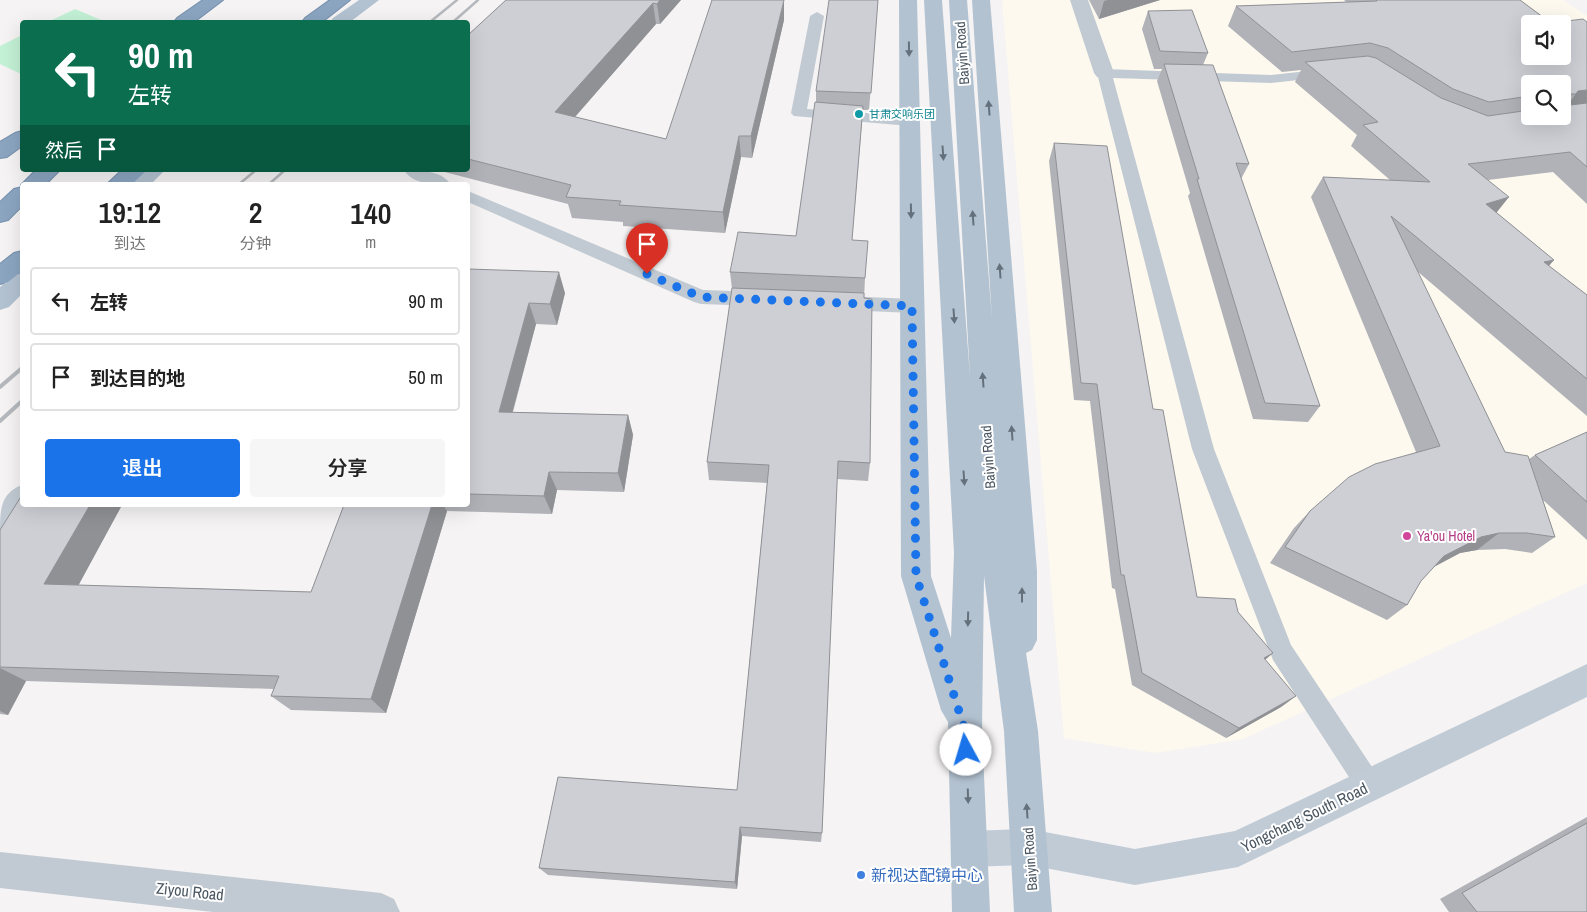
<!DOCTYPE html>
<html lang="zh">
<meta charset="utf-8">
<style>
:root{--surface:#fff;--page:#f6f6f6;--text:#222;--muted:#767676;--line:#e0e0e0;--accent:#1a73e8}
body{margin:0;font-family:"Archivo Narrow","Noto Sans SC",sans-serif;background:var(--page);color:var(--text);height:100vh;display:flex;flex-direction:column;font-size:19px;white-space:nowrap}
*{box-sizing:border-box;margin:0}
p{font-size:16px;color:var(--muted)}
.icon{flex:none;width:28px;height:28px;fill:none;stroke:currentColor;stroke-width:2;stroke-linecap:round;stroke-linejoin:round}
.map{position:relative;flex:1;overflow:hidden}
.panel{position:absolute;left:20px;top:182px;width:450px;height:325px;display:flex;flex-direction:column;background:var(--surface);border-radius:5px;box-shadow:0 5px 20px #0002}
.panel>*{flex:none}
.hud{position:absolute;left:20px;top:20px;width:450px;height:152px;border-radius:5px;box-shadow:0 5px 20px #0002;background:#0b6e4f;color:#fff;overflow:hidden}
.buttons{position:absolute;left:1521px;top:15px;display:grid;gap:10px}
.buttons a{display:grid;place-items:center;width:50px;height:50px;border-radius:5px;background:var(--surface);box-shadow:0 5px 20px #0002;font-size:25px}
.pin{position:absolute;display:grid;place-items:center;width:42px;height:42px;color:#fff;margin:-51px -21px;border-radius:50% 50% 50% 0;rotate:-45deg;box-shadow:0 0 5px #0007}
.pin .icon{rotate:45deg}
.me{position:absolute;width:55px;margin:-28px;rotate:354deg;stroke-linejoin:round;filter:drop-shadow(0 0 4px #0008)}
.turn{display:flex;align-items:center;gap:18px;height:105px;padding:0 25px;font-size:22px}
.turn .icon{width:65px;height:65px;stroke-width:2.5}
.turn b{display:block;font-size:35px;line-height:42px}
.then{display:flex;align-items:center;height:48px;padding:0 25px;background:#0003;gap:10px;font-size:19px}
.eta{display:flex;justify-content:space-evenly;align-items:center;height:85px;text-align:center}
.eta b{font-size:30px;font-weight:600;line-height:35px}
.button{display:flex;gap:10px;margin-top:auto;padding:10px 25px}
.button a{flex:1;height:58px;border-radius:5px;background:var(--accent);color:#fff;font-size:20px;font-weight:600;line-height:58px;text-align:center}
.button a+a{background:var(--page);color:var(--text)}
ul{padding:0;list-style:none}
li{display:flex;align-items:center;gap:15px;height:68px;margin:0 10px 8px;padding:0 15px;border:2px solid var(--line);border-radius:5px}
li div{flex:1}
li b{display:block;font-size:19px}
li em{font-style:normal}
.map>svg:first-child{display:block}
.commercial{fill:#fdf9ef;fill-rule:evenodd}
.green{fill:#c3f1d5}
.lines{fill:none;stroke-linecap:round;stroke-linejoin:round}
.highway-casing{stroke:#7690ad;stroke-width:2}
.lane{fill:#c1cad2;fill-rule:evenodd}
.street{fill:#c1cad2;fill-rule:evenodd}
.secondary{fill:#c1cbd6;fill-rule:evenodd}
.primary{fill:#b3c2d1;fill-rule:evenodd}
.highway{fill:#8ba5c1;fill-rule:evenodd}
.rail-far1{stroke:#b5b8bd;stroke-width:2.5}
.rail{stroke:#b5b8bd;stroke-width:4}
.wall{fill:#b0b2b7;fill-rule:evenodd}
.shaded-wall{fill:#909195}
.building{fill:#cdcfd5;stroke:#909195;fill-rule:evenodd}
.oneway{fill:#64717d}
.route{stroke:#1a73e8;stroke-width:9;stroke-dasharray:0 16.2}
.culture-dot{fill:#0f9aa8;stroke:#fff;stroke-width:2}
.hotel-dot{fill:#d1479c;stroke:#fff;stroke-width:2}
.shop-dot{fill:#3f7fe0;stroke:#fff;stroke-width:2}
.labels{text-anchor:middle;stroke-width:4;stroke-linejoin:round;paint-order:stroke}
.far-culture-label{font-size:11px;fill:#0d838f;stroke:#fff;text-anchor:start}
.street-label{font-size:14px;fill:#4a5661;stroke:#fff}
.hotel-label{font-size:14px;fill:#b23c85;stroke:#fff;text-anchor:start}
.near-street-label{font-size:16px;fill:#4a5661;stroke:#fff}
.near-shop-label{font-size:16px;fill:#366cbe;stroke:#fff;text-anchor:start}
</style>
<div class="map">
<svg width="1587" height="912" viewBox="0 0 1587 912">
<rect width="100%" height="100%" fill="#f5f3f3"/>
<!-- commercial -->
<path class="commercial" d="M1002,0H1563L1587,16V583L1243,739L1155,753L1064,738ZM1530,24H1562V56H1530ZM1530,84H1562V116H1530Z"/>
<!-- green -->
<path class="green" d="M75,9L106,22H48Z
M22,35V73L21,74L0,64V46Z"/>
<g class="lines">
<!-- highway casing -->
<g class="highway-casing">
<path id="highway" d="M203,0H223L194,22H174L177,18Z
M330,0H350L322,22H302L305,18Z
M22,131V146L7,157L0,158V142L15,133Z
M36,170H60L45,185H22V187L21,185Z
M122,170H147L131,185H106Z
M22,187V206L8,220L0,222V202L14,189Z
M22,251V271L8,282L0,284V264L14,253Z"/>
</g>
<!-- lane -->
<path class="lane" d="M817,12L824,16L807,109L910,116L916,118L918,121L916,124L910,126L794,116L791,113L810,16Z
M1104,69L1271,75L1326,69L1331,70L1333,73L1331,76L1326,77L1271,83L1113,78L1214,449L1291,645L1378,776L1382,785L1378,794L1369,798L1360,794L1273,660L1192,449L1097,73L1099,70Z
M404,170C419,170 442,170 451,185C436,185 413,185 404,170Z
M468,191L703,290L760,292L767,294L769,299L767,304L760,306L701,304L694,302L468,202Z
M843,296L913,299L920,301L922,306L920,311L913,313L843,310L836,308L834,303L836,298Z
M22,485V505H26L8,529L0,532C0,511 0,493 22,485Z"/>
<!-- street -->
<path class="street" d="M1070,0H1088L1114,73L1111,77L1104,79L1097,77L1094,73Z
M0,852L381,893L394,899L400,912H213L0,888Z"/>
<!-- secondary -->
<path class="secondary" d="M1587,664V697L1238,867L1135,885L1029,865L970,867L957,862L952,849L957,836L970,831L1029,829L1135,849L1235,831Z"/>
<!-- primary -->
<path class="primary" d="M359,0H379L350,22H330L333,18Z
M899,0H917L931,576L951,638L954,553L924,0H942L970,377L949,0H967L992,319L972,0H990L1037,571V640L1032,650L1026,653L1038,731L1052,912H1014L1004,731L984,576L982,730L990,912H952L948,722L941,710L901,576Z
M141,170H165L150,185H126Z
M22,273V294L9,307L0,310V287L14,275Z"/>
<!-- highway -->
<use href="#highway" class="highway"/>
<!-- rail-far1 -->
<path class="rail-far1" d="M430,22L457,0
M453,22L478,0
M238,185L256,170
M268,185L285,170"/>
<!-- rail -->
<path class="rail" d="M0,387L22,368
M0,421L22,401"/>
</g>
<!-- wall -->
<path class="wall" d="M506,0H681L660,24H656L575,117L666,139L784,20L752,158L741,157L725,233L623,226V222L572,218L568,204L437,170H468V35Z
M878,0L869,110H863L852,240L865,278L864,298L870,463L868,481L837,479L822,833L821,842L742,836L737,889L548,875L539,868L737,790L767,483L709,480L707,462L732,289L730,272L796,236L816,102V91Z
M1089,0H1160L1099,19Z
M1344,0H1520L1551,23L1587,22V204L1553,172L1488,180L1497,213L1554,260L1549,266L1587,295V416L1417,271L1505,452L1529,459L1535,455L1587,432V540L1543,500L1555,537L1532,553L1505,549L1477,550L1460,553L1434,567L1421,581L1407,605L1387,620L1270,563L1294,528L1310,511L1416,452L1311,197L1323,177L1390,180L1351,146L1357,135L1295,82L1301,70L1282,72L1228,26L1236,6L1346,2ZM1530,84H1562V116H1530Z
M1148,11L1208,53L1203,65L1249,164L1241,179L1320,406L1308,422L1253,419L1188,196L1190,193L1157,81L1162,69H1154L1142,29Z
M1054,143L1153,409L1197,597L1238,612L1273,653L1265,660L1296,696L1281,707L1226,738L1132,685L1115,589L1112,588L1090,401L1074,400L1049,161Z
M468,269L565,293L557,325L536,324L513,412L628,415L633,435L624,492L557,490L552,514L447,511L386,713L291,710L271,696L274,689L26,681L8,715L0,714V530L122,505L78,585L311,592L344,505H468Z
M1587,817V912H1449L1440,899Z"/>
<!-- shaded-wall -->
<path class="shaded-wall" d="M660,0H681L660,24L657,4Z
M784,0V20L752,158L751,136Z
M1108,0H1160L1099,19L1104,1Z
M653,3L656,24L560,134L555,112Z
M1587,90V107L1563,111L1578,91Z
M739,136L741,157L725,233L723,212Z
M1509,197L1493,217L1486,204Z
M1554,260L1536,279L1544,262Z
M559,272L565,293L557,325L550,304Z
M529,303L536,324L507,432L499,412Z
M628,415L633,435L624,492L618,473Z
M549,472L557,490L552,514L544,496Z
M90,505H122L70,601L44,584Z
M432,505H443L447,511L386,713L371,699Z
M1499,533L1477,550L1460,553L1424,572L1444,556L1481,537Z
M1273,653L1259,665L1264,658Z
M0,668L26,681L8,715L0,711Z
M1296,696L1281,707L1226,738L1239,728Z
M740,827L742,836L737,889L735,882Z"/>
<!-- building -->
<path class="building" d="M506,0H660L657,4L653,3L555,112L666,139L712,0H784L751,136H739L723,212L619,205L621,201L566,197L571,185L468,159V35Z
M829,0H878L871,93L816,91Z
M1376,0H1520L1551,23L1583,19L1587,22V90L1578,91L1576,94H1562V84H1530V96L1489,102L1453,89L1388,48L1370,43L1292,52L1236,6L1377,1ZM1530,24H1562V56H1530Z
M1192,10L1208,53L1160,51L1148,11Z
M1368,56L1376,58L1441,98L1488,116L1530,110V116H1562V106L1587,103V167L1570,152L1468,164L1509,197L1486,204L1554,260L1544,262L1587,295V379L1391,216L1505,452L1528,456L1555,537L1527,533H1499L1481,537L1444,556L1421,581L1407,605L1285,547L1310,511L1349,477L1375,464L1440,446L1323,177L1430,182L1363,125L1378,122L1305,62Z
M1164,64L1213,65L1249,164L1236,163L1320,406L1265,403L1197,179H1199Z
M815,102L863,106L852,240L868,241L865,278L730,272L738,232L796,236Z
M1054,143L1107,146L1153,409L1163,410L1197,597L1235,599L1238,612L1273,653L1264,658L1296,696L1239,728L1142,673L1124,575H1121L1097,384L1081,383Z
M468,269L559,272L550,304L529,303L499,412L628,415L618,473L549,472L544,496L468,494Z
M732,288L864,293V298L872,299L870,463L838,461L822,833L740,827L735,882L539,868L558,777L737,790L769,465L707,462Z
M1587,432V502L1535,455Z
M22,495V505H90L44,584L311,592L344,505H432L371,699L271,696L279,676L0,667V530Z
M1587,823V912H1477L1462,893Z"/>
<!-- one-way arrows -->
<defs><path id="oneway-solid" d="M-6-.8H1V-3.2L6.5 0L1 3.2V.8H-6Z" transform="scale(1.25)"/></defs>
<g class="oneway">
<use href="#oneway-solid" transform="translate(909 49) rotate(89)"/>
<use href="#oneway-solid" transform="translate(989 108) rotate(-94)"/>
<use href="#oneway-solid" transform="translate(943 153) rotate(86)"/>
<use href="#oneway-solid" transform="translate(911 211) rotate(89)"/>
<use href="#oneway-solid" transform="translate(973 218) rotate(-94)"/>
<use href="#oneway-solid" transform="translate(1000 271) rotate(-94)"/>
<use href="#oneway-solid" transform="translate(954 316) rotate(86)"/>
<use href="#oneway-solid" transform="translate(983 380) rotate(-94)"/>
<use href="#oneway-solid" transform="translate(1012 433) rotate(-94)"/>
<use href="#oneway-solid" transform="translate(964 478) rotate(86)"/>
<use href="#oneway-solid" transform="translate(1022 595) rotate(-90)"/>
<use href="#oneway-solid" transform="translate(968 619) rotate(91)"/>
<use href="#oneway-solid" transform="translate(968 796) rotate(88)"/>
<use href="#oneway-solid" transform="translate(1027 811) rotate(-94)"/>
</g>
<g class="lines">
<!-- route -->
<path class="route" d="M647,274L701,297L912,306L916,576L965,730L966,750"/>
</g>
<!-- markers -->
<circle class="culture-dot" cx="859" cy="114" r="5"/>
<circle class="hotel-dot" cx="1407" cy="536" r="5"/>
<circle class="shop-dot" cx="861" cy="875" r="5"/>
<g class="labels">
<!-- far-culture labels -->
<g class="far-culture-label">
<text x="869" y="118">甘肃交响乐团</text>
</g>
<!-- street labels -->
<g class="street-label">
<text transform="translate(962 53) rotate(-94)" y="5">Baiyin Road</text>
<text transform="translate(988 457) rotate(-94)" y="5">Baiyin Road</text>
<text transform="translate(1030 859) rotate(-94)" y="5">Baiyin Road</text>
</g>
<!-- hotel labels -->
<g class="hotel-label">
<text x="1417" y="541">Ya'ou Hotel</text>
</g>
<!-- near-street labels -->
<g class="near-street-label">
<text transform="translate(1304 817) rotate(-26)" y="6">Yongchang South Road</text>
<text transform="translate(190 891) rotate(6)" y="6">Ziyou Road</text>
</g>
<!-- near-shop labels -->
<g class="near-shop-label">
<text x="871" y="881">新视达配镜中心</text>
</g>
</g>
</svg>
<div class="buttons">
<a><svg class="icon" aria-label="sound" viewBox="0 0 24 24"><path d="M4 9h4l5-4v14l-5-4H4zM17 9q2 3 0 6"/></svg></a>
<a><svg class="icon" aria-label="search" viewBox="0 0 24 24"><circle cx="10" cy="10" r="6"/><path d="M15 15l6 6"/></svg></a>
</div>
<div class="pin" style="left:647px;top:274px;background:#d93025"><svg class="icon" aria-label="arrive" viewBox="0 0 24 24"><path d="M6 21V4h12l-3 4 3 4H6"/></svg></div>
<svg class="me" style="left:966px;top:750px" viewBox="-20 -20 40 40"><circle r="19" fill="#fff"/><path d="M0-13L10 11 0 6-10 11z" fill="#1a73e8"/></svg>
<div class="hud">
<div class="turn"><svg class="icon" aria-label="left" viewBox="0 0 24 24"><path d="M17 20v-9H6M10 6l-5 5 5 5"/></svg><div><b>90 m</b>左转</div></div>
<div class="then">然后<svg class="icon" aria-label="arrive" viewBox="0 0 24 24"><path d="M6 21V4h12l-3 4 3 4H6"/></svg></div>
</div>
<section class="panel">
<div class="eta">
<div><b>19:12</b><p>到达</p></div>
<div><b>2</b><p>分钟</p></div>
<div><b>140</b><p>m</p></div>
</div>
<ul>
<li><svg class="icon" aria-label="left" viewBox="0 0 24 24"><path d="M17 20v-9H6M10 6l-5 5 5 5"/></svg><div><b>左转</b></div><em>90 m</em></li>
<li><svg class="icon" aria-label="arrive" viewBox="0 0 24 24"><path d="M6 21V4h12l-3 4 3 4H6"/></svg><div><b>到达目的地</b></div><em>50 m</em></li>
</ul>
<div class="button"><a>退出</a><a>分享</a></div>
</section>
</div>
